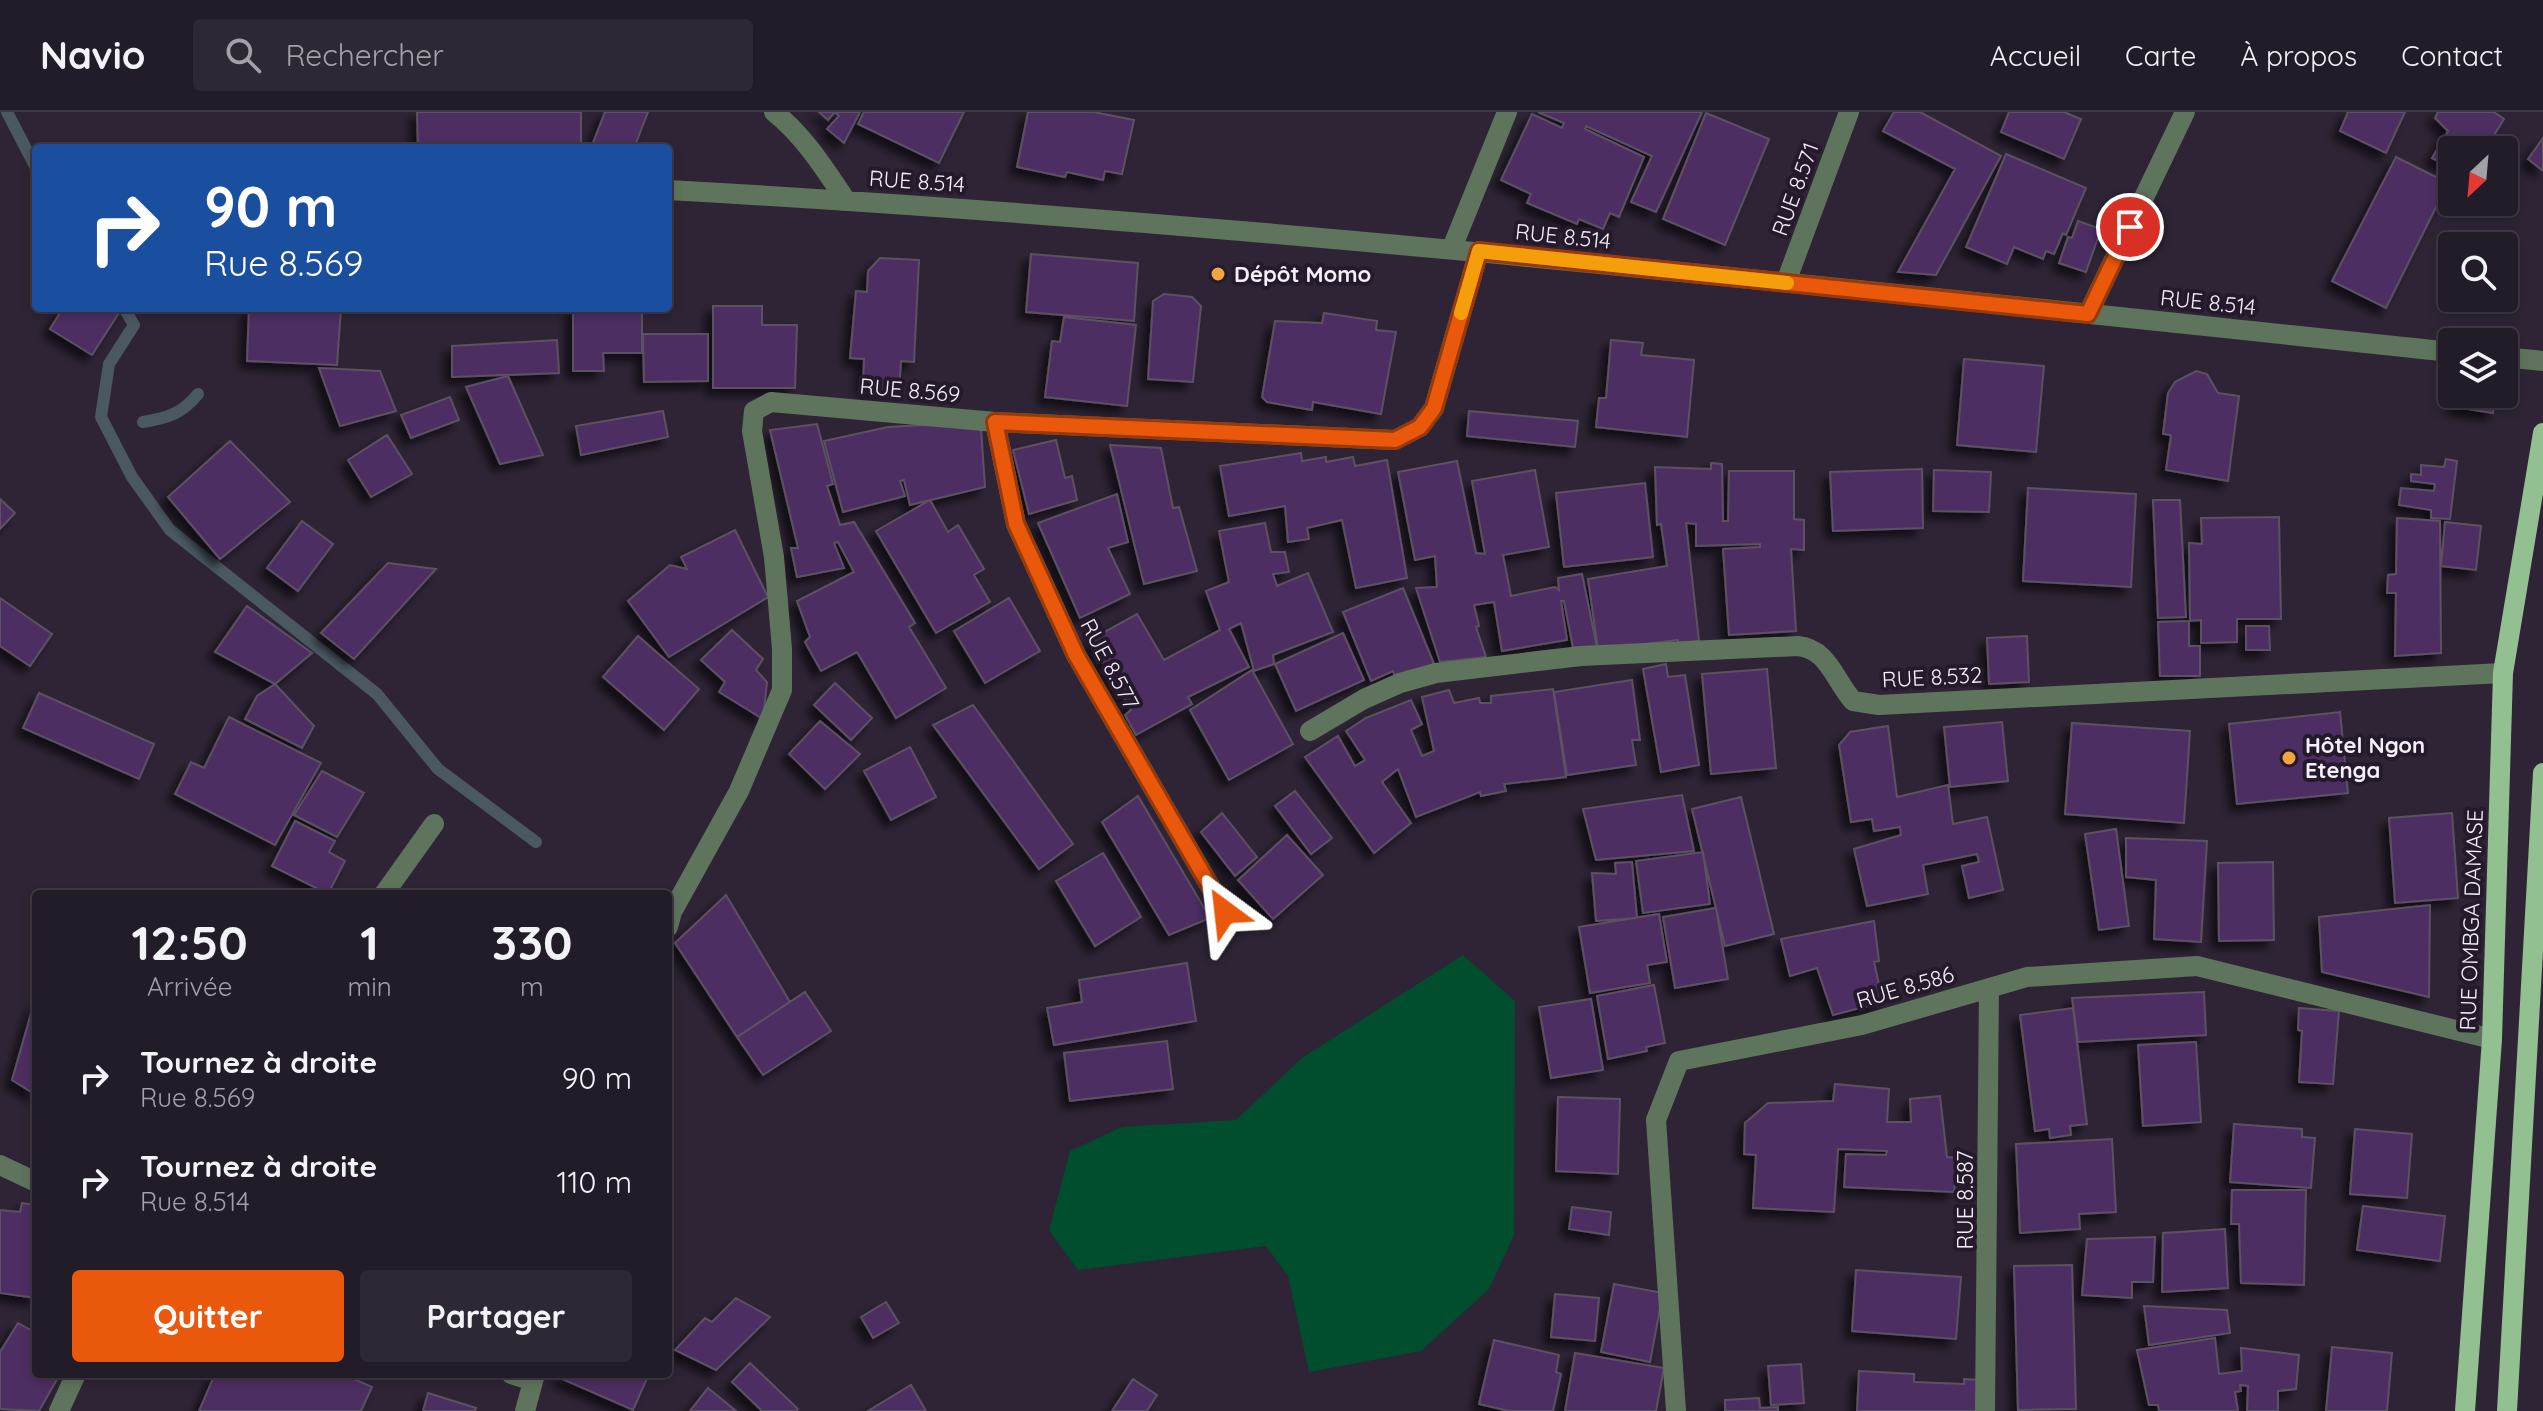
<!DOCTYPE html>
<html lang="fr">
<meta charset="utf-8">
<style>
:root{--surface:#221b28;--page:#2e2834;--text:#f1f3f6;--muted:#a2a1a8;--line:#3f3945;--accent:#ea580c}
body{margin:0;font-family:Quicksand,sans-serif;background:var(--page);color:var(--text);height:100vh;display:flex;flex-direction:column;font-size:30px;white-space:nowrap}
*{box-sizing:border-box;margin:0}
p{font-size:26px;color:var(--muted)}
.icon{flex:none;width:44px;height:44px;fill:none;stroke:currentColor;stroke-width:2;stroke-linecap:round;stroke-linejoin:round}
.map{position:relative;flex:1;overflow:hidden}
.side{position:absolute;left:32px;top:778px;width:640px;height:488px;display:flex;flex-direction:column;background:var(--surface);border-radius:8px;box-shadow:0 4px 12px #0003,0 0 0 2px var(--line)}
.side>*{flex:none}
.top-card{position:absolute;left:32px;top:32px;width:640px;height:168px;border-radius:8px;box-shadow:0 4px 12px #0003,0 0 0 2px var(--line);background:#1a4fa0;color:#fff;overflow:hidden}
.needle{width:52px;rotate:206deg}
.controls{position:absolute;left:2438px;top:24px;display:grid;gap:16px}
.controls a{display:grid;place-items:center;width:80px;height:80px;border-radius:8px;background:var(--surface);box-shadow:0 4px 12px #0003,0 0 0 2px var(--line);font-size:40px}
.pin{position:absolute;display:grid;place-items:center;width:68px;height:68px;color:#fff;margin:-34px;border:4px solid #fff;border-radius:50%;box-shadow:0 2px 8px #0007}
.me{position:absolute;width:88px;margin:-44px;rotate:330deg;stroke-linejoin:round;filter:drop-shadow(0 0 6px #0008)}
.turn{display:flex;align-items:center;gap:28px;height:168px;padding:0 40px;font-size:36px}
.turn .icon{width:104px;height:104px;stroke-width:2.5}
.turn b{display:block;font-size:56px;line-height:68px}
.eta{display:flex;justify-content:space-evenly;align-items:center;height:136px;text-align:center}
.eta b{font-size:48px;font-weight:800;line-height:56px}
.button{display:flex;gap:16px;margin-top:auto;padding:16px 40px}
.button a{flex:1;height:92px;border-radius:8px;background:var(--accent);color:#fff;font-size:32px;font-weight:800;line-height:92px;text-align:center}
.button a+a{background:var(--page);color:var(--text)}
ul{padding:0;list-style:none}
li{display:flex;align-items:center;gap:24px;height:104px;padding:0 40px}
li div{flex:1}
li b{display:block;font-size:30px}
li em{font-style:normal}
header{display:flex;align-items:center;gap:48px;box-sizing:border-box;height:112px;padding:0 40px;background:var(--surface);border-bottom:2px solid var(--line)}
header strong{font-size:38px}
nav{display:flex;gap:44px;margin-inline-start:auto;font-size:28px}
.search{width:560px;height:72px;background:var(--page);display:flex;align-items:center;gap:20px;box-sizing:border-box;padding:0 28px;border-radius:8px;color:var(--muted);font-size:30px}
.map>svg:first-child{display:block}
.green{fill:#014e2e}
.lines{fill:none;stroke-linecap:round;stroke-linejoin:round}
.stream{stroke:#4a5861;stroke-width:12}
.building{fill:#4e2d62;stroke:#5c5164;stroke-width:2;filter:url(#shadow)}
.minor{stroke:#5f745d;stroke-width:20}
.major{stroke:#93c091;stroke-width:20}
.route-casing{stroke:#983908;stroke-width:20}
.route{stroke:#ea580c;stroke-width:14}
.slow{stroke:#f59e0b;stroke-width:14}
.poi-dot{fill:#f2a541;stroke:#241a2b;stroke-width:3}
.labels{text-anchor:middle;stroke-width:8;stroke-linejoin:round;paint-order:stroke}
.street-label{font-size:22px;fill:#f5effa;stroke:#241a2b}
.poi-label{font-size:22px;font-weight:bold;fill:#f5effa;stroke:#241a2b;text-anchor:start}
</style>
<header>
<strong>Navio</strong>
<div class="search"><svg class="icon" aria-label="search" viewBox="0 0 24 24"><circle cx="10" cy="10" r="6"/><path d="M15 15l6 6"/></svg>Rechercher</div>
<nav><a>Accueil</a><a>Carte</a><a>À propos</a><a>Contact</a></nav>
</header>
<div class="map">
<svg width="2543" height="1299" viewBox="0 0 2543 1299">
<defs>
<filter id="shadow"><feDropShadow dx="-7" dy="7" stdDeviation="4" flood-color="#0009"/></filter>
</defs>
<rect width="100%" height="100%" fill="#2e2435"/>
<!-- green -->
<path class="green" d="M1463,843L1515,889L1514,1123L1489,1177L1421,1239L1309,1260L1288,1164L1266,1134L1078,1158L1049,1118L1070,1039L1122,1015L1236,1008L1302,946Z"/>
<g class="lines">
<!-- stream -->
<path class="stream" d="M7,0L36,56
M124,196L134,213L109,252L101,305L132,365L170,418L377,582L438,657L536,730
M143,310C167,306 182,302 198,282"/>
</g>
<!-- building -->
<path class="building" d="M417,0H581V36H418Z
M605,0H648L634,36H591Z
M819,0H860L844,31L827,17L839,4L835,0L828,8Z
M864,0H964L939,51L858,12Z
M1028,0H1094L1134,8L1122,62L1105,59L1103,68L1067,60L1065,65L1017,55Z
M1538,0H1702L1656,100L1631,90L1652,44L1586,14L1585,17L1644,45L1619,105L1610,101L1603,117L1579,107L1577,112L1527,91L1531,82L1501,68L1532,2L1562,16L1564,11Z
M1894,0H1920L2001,44L1936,163L1898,160L1955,57L1883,19Z
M2009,0H2064L2081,7L2064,47L2001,20Z
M2348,0H2405L2386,41L2340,19Z
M2438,0H2494L2504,7L2485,38H2452V56L2432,46L2448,19L2435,6Z
M1706,1L1769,27L1725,133L1663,107Z
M2543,26V59L2528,47Z
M2006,42L2086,76L2066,123L2063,121L2054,142L2046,139L2043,147L2014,135L2007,152L1966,135Z
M2396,45L2448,71L2386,196L2332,169Z
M2078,109L2101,117L2086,160L2059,151L2068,125L2072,126Z
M1031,142L1138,151L1134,209L1026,200Z
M880,146L919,148L914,250L901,249L899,279L863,277L864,247L850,246L856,179L867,180L868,159Z
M1164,182L1192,185L1201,194L1193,270L1148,267L1153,189Z
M713,194H762V213H797L795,276H713Z
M63,196H122L92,243L50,217Z
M249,196H341L337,253L247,249Z
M573,196H642V241H603L604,259H573Z
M1324,201L1377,209L1376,218L1396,220L1381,302L1313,290L1312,298L1267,290L1262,285L1275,209L1322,211Z
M1064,205L1136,213L1127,294L1045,285L1052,229L1060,230Z
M643,222H708V269L644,270Z
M557,228L559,261L452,265V234Z
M1611,228L1643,231L1641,243L1694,248L1687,325L1596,315L1599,286H1606Z
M1964,247L2044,254L2036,340L1957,333Z
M319,256L380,259L396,299L340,314Z
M2196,259L2207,262L2218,281L2239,284L2228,369L2166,358L2171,323L2163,322L2168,281L2175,270Z
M508,264L543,343L500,352L466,275Z
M2457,282H2496L2493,301L2455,295Z
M450,285L459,308L411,326L401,303Z
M663,299L668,325L581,343L576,314Z
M1469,299L1578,309L1575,335L1467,324Z
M817,312L833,372L827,374L840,413L854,410L915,511L909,515L946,576L896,606L857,540L821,559L805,530L810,525L797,489L854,460L838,430L834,431L844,456L797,465L791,436H798L770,318Z
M925,313L981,316L985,375L910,393L904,368L900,369L905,384L843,400L824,329L888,315Z
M387,323L412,362L371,385L348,348Z
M1056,328L1065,366L1072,364L1077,388L1029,402L1013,338Z
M230,329L290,390L220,447L168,385Z
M1110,333L1161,336L1173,396L1179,395L1197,459L1144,472Z
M1301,341L1302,349L1326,345V350L1353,345L1355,354L1387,348L1407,466L1356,476L1342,408L1307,416L1309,427L1288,430L1285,394L1229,404L1220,354Z
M2446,347L2457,349L2450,407L2431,406V398L2399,393L2401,376L2434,379L2435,372L2411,369V362L2421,363V353L2444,355Z
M1457,349L1476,441L1485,442L1472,369L1535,358L1549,435L1503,443L1511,484L1555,475L1559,478L1558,466L1582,462L1597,536L1574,541L1564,489H1561L1567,528L1502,539L1494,490L1474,493L1479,514L1476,515L1486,545L1440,550L1416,476L1437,475L1435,444L1415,448L1398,360Z
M1711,351L1722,352L1723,409H1728L1729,359H1794V407L1804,408V438L1791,437L1796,519L1729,523L1723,437L1760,435V432L1696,434V412L1686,411L1699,529L1678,531V528L1598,538L1588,467L1667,454L1661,412L1657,413L1655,355L1711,357Z
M1922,357L1923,416L1833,419L1830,360Z
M1934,358L1991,360L1989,400L1933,399Z
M1645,371L1653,445L1564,455L1556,381Z
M2028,376L2136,382L2131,475L2023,469Z
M1117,382L1128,430L1108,436L1130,482L1080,506L1038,411Z
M0,387L15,401L0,417Z
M930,388L948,420L958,413L984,457L974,463L990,490L936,521L876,419Z
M2153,388H2180L2186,505L2158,506Z
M2279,405L2281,507H2237V530L2201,531V508L2190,509L2189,431L2202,432L2201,406Z
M2397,406L2440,409L2441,541L2395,544L2396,481H2387L2388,463L2396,462Z
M302,409L333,432L298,479L267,456Z
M2445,410L2481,414L2476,458L2441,454Z
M1265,411L1271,440H1285L1289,460L1273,462L1277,474L1308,461L1333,520L1273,543L1274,552L1254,559L1241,511L1229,517L1249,555L1188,585L1192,592L1136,623L1125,603L1131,598L1090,528L1137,502L1164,548L1220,518L1206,479L1229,470L1219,419Z
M735,418L768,485L669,545L628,489L670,453L687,457L681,445Z
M388,451L436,457L354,547L321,521Z
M1403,476L1434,552L1396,567L1393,559L1371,569L1343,500Z
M0,486L52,522L30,554L0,534Z
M1009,486L1040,539L985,571L954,519Z
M247,494L312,541L275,572L215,540Z
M2189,509V534H2200V564H2160L2158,510Z
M2246,514H2269L2270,538H2246Z
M732,518L763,547L756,558L767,570L763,607L719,580L725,570L701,548Z
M1343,521L1364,568L1296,599L1275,552Z
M638,524L699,577L664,618L603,565Z
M2027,524L2029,570L1989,572L1987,526Z
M1666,552L1668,565L1685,563L1699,653L1661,660L1643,557Z
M1767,557L1776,656L1711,662L1702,562Z
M1252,558L1293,632L1229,668L1190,598Z
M1632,568L1640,628H1632L1636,653L1567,663L1554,580Z
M835,571L872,606L851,628L814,593Z
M275,572L314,614L302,636L245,607L257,584Z
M1553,577L1566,665L1504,672L1506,679L1481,684L1480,680L1416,705L1398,657L1382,670L1411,711L1374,741L1305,645L1338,624L1355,654L1365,648L1346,619L1366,606L1411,588L1422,612L1411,618L1422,644L1434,639L1422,585L1449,578L1454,591L1479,586L1480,591H1491V584Z
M39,581L154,632L139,667L23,616Z
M973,593L1073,732L1039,757L933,613Z
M2340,600L2348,681L2237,692L2229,612Z
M229,605L321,651L275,733L175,682L191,650L204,656Z
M820,609L860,642L825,677L789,642Z
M2002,610L2008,669L1950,675L1944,615Z
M2072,611L2190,619L2184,711L2065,702Z
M1888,614L1897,685L1948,673L1953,712L1987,705L2003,778L1969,786L1962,754L1979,750L1977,742L1923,753L1928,782L1867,794L1854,737L1901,723L1900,715L1874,719L1872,707L1851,710L1839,633L1850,620Z
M910,635L936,685L891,708L864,659Z
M322,659L364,681L337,725L294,703Z
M1295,679L1332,726L1311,742L1275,694Z
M1682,683L1694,739L1596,748L1583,697Z
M1138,684L1210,806L1169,823L1102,710Z
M1741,685L1774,822L1725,834L1692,697Z
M1222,701L1257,745L1235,764L1201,720Z
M2452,701L2458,786L2395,791L2389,706Z
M295,709L335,729L329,740L345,749L328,782L272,754Z
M2116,717L2129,814L2099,818L2085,722Z
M1287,723L1323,763L1273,807L1238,768Z
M2126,726L2207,729L2201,830L2154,827L2156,768L2126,765Z
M1703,740L1710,792L1643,801L1636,749Z
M1103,741L1141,805L1095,834L1056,769Z
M1632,750L1637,806L1596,809L1592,761L1616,762L1615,751Z
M2273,750L2274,828L2219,829L2218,751Z
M726,783L790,890L737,925L675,831Z
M2430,793L2429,885L2322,860L2319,805Z
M1716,796L1728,867L1675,876L1663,805Z
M1659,802L1667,850L1647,853L1650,871L1590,881L1579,815Z
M1874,809L1879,849L1874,850L1883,890L1833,903L1817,856L1790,864L1781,827Z
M1187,851L1196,909L1054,933L1047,896L1082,890L1079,868Z
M1654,873L1665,931L1646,935L1647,939L1608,947L1597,884Z
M805,880L831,919L763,963L737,925Z
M2204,880L2206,923L2078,930L2072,886Z
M1591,887L1603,958L1551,966L1539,895Z
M34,891L36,892V983L12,968Z
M2073,896L2087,1012L2070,1014L2071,1023L2050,1026L2049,1017L2035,1019L2020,903Z
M2299,896L2339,899L2333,972L2299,970L2302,919L2298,918Z
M1167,929L1173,977L1070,989L1064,941Z
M2196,930L2201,1010L2143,1014L2138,933Z
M1835,972L1889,977L1887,1010H1911L1910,987L1940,984L1947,1045L1958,1046L1954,1080L1844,1075L1846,1042L1886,1043L1887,1039L1838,1037L1834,1100L1753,1096L1756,1043L1744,1042L1745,1011L1768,991L1833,989Z
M1558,985L1620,987L1618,1062L1556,1059Z
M2234,1012L2302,1017V1025L2315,1026L2311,1076L2230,1070Z
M2355,1017L2412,1022L2407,1086L2350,1082Z
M2112,1027L2116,1100L2079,1102L2080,1117L2020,1121L2016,1032Z
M2232,1078H2306L2304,1173L2241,1171L2239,1112H2231Z
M22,1091L36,1093V1186L0,1181V1098L20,1100Z
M2363,1094L2445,1104L2440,1149L2357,1138Z
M1572,1095L1611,1100L1609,1123L1569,1117Z
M2225,1117L2228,1176L2162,1180L2163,1121Z
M2155,1125L2153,1170H2132V1186L2082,1183L2087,1127Z
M2072,1153L2076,1297L2018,1298L2014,1154Z
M1856,1158L1961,1165L1956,1227L1852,1219Z
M1614,1172L1663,1181L1650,1250L1601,1240Z
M1555,1182L1599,1186L1595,1229L1551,1225Z
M736,1186L770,1205L716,1258L675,1238L705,1206L712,1210Z
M886,1190L899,1211L873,1226L861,1205Z
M2144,1194L2227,1198L2230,1221L2149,1233Z
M18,1211L36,1221V1262H60L39,1299L0,1297V1240Z
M2215,1226L2219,1262L2242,1259L2241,1236L2299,1243L2296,1277L2278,1279V1299H2247L2248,1274L2240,1273L2241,1279L2235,1280L2238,1299H2159L2158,1293H2149L2137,1238Z
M1494,1228L1559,1243L1556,1260L1561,1262L1553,1299H1509L1479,1292Z
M2332,1235L2392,1241L2387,1299H2326Z
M1575,1241L1664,1256L1656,1299H1565Z
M750,1251L798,1297L796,1299H762L732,1270Z
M1801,1252L1804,1291L1771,1293L1768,1254Z
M1859,1259L1914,1262V1270L1964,1272V1267L1979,1268L1978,1299H1857Z
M215,1262H343L372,1275L361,1299H199Z
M562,1262H649L633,1298L560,1266Z
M1133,1267L1157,1283L1147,1299H1112Z
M911,1273L926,1299H868Z
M708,1276L736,1299H690Z
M428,1281L476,1296L475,1299H423Z
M1759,1286L1760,1296L1778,1295V1299H1725V1288Z"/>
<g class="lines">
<!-- minor -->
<path class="minor" d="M774,0C804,24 824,56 845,87
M668,78C1264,111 1858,178 2452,240
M1452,136L1507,0
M1786,170L1849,0
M2088,202L2185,0
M2504,245L2543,249
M995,310L1016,412L1076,543L1225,800
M1310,619L1364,587L1400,571L1436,561L1581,544L1798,534C1828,537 1834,567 1853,589L1879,593L2503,561
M384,782L434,712
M668,815L672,800L739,679L782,578V537L774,445L752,319L754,299L771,290L995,310L1395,328L1420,315L1434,296L1479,139
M0,1053L36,1070
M511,1262L533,1269
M59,1299L76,1262
M525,1299L535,1262
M1676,1299L1656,1008L1679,949L1862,913L2027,865L2197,854L2492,927
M1985,1299L1989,876"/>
<!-- major -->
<path class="major" d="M2465,1299L2492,927L2503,561L2543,321
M2507,1299L2543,661"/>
</g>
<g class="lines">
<!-- route casing -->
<g class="route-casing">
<path id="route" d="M1225,800L1076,543L1016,412L995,310L1395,328L1420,315L1434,296L1479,139L2088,202L2130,115"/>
</g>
<!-- route -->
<use href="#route" class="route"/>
<!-- slow -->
<path class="slow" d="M1461,201L1479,139L1787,171"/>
</g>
<!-- markers -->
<g class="poi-dot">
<circle cx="1218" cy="162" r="8"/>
<circle cx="2289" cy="646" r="8"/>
</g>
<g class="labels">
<!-- street labels -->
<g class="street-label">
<text transform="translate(917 69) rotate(4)" y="8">RUE 8.514</text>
<text transform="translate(1795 77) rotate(-70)" y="8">RUE 8.571</text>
<text transform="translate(1563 124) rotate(6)" y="8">RUE 8.514</text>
<text transform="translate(2208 190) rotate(6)" y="8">RUE 8.514</text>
<text transform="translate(910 278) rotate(5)" y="8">RUE 8.569</text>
<text transform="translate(1110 552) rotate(62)" y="8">RUE 8.577</text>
<text transform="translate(1932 565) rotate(-3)" y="8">RUE 8.532</text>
<text transform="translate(2471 808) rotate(-88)" y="8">RUE OMBGA DAMASE</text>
<text transform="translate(1905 875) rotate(-16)" y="8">RUE 8.586</text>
<text transform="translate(1965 1088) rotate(-90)" y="8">RUE 8.587</text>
</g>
<!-- poi labels -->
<g class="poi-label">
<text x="1234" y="170">Dépôt Momo</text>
<text x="2305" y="641">Hôtel Ngon<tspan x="2305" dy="25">Etenga</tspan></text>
</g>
</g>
</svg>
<div class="controls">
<a><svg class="needle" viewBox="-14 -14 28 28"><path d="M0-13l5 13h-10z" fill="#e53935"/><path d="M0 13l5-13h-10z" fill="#a2a1a8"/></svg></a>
<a><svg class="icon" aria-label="search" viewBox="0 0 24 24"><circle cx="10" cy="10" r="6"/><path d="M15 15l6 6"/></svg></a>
<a><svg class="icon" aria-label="layers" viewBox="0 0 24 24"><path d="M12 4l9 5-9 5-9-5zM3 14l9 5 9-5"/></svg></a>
</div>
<div class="pin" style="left:2130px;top:115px;background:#d93025"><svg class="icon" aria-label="arrive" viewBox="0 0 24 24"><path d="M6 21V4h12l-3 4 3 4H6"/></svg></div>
<svg class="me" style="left:1225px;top:800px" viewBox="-20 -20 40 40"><path d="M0-17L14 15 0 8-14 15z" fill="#ea580c" stroke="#fff" stroke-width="4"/></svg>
<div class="top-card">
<div class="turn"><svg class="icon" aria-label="right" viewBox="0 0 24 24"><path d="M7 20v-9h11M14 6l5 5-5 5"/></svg><div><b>90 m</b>Rue 8.569</div></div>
</div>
<section class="side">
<div class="eta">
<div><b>12:50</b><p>Arrivée</p></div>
<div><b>1</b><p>min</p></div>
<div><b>330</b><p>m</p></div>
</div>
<ul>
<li><svg class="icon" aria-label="right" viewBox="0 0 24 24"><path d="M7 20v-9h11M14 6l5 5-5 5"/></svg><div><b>Tournez à droite</b><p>Rue 8.569</p></div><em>90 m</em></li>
<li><svg class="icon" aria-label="right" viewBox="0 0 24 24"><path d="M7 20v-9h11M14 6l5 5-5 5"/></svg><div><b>Tournez à droite</b><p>Rue 8.514</p></div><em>110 m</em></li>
</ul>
<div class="button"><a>Quitter</a><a>Partager</a></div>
</section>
</div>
